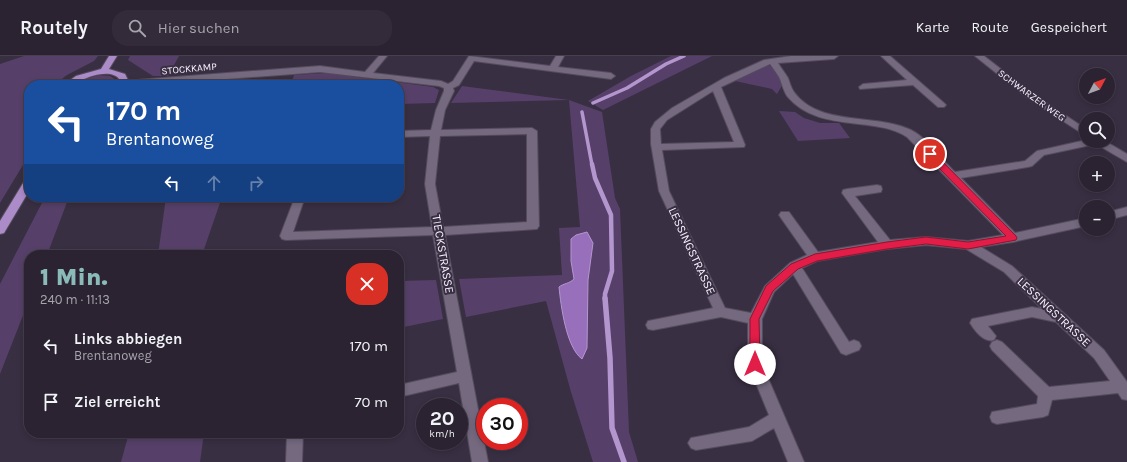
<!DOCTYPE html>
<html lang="de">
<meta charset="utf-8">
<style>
:root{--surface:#2b2332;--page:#332b3a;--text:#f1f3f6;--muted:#a6a4ac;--line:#47404d;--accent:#8bbbb9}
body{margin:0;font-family:Karla,sans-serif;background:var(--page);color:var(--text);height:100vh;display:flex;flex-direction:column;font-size:15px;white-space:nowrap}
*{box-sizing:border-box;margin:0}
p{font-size:13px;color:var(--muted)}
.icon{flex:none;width:22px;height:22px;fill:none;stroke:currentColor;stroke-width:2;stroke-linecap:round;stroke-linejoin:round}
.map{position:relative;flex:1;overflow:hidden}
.sheet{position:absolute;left:24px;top:194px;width:380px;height:188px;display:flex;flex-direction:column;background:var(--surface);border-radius:16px;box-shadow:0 2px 6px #0003,0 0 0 1px var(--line)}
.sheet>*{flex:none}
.banner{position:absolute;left:24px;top:24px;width:380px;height:122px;border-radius:16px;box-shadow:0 2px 6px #0003,0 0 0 1px var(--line);background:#1a4fa0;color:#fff;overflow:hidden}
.needle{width:26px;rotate:49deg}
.fabs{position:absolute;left:1079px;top:12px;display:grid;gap:8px}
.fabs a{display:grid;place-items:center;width:36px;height:36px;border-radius:50%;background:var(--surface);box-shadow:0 2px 6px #0003,0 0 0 1px var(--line);font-size:20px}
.speed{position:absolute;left:416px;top:342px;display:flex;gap:8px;font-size:20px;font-weight:700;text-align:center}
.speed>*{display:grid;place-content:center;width:52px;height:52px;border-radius:50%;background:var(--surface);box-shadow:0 2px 6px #0003,0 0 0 1px var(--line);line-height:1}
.speed small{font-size:10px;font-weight:400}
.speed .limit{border:6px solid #d22;background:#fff;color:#111}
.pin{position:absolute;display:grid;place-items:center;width:34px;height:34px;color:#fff;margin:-17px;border:2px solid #fff;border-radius:50%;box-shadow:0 1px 4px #0007}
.me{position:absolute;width:44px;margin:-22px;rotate:0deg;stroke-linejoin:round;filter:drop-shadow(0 0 3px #0008)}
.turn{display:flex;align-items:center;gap:14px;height:84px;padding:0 16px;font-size:18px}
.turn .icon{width:52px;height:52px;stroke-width:2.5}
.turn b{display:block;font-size:28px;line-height:34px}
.lanes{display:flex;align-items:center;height:38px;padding:0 16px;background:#0003;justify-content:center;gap:20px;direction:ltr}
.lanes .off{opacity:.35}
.round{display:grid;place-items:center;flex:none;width:42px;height:42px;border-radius:16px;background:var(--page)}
.headline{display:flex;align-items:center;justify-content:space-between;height:68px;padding:0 16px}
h1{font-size:24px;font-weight:800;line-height:30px;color:var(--accent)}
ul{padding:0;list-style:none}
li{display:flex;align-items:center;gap:12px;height:56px;padding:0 16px}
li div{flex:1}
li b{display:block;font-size:15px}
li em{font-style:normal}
header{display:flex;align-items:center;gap:24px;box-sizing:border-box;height:56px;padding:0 20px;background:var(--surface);border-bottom:1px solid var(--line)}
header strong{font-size:19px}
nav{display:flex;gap:22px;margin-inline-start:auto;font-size:14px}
.search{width:280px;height:36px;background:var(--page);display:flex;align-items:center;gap:10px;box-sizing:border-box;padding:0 14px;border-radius:16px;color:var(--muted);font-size:15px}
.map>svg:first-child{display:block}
.green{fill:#564069}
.water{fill:#986fbb;stroke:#b496cf}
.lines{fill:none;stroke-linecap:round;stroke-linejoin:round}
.stream-far2{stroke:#b496cf;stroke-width:3.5}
.stream-far1{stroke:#b496cf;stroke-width:4.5}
.stream{stroke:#b496cf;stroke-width:5.5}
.minor-casing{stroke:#544b5c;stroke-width:2}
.major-casing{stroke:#544b5c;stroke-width:2}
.minor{fill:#74697f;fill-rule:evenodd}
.major{fill:#ab8bc8;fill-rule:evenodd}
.route{fill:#e11d48;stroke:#92132f}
.labels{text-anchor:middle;stroke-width:4;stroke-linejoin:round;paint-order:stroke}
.far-street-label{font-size:10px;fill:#f7f1fe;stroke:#392f43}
.street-label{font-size:12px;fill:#f7f1fe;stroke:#392f43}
</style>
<header>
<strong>Routely</strong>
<div class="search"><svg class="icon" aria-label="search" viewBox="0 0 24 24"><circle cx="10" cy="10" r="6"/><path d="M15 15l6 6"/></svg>Hier suchen</div>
<nav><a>Karte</a><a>Route</a><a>Gespeichert</a></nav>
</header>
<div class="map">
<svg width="1127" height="406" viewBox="0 0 1127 406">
<rect width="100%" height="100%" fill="#392f43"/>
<!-- green -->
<path class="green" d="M24,0H98L94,5L67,19L54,29H29V99L0,147V8Z
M130,0H179L168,20H153L128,4Z
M671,0H712L603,54L588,45L631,20Z
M767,9C775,10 779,21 783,28L777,38L772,33L735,25Z
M328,17L433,31L439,34L435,47L399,48V29H291L294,19Z
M98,19L110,20L116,24L115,29H73L84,23Z
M462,30L569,44L602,56L615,142L620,153L629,376L638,406H593L571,336L546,245L466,261L459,223L562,219L559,172L580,171L569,44L451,47Z
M779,55L795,56L804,62L820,67H839L850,82L798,85Z
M45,141H69L47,199H29V244L0,318V228Z
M166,141H222L202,199H158Z
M436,224L443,263L399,272V225Z
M129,377H204L200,406H121Z"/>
<!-- water -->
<path class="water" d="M587,176L593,187L588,224L587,292L582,303C566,291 561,250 559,231C564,227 569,228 574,223L571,205V183L576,179Z"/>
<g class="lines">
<!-- stream-far2 -->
<path class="stream-far2" d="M593,47L627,32L666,8L684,0
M582,56L592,109"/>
<!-- stream-far1 -->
<path class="stream-far1" d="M592,108L595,122L611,159L612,215L605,238V243"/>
<!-- stream -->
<path class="stream" d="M605,242L610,302L612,372L624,406"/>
<!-- minor casing -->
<g class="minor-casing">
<path id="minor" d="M379,0H387L373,17L441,25L448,28L453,25L469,0L550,10L556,0H564L558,11L611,17L615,20L611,23L474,5L459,29L453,32L454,35L445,54L441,74L532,72L537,75L539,170L537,173L445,179L488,406H472L459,327L399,341V329L457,316L433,179L286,184L282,183L280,180L295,141H305L293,176L432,171L425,128L430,80L399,81V75L431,74L436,54L444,35V32L439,30L320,16L145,29L119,28L123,25L320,10L365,16ZM527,78V166L443,171L435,128L440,80Z
M791,0H838L834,3L778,7C781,12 785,17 788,22C790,27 791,32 794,36C819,71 876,57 911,74C927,82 942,104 955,116L1025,105L1037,95L1086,84L1105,85L1127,98V106L1096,88L1044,99L1032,110L1028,111L961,122L1015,177L1086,162V170L1013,186L981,191L1012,210L1104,294L1127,326V344L1122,343L1118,337L1052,344L1048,359L1043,361L997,368L992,366L990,361L992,356L1037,348L1038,340L992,294L990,290L992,286L997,284L1002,286L1049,331L1110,325L1094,302L1056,266L1032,261L988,270L996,280L994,284C984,287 975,275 970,267L972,263L1032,251L1042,253L1004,216L966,193L926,189L887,193L817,205L802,212L849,286L854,284L859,286L861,290L859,294L846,299L841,297L793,218L774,236L762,263V308L804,406H788L774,372L752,385L696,394L691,392L688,387L691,382L749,371L769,359L748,308V267L721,261L653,274L648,273L646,269L648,265L713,252L659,135L651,88V73L655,66L672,52L724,22L764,4ZM770,8C773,12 776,16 779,21C782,27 783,34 787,40C819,78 873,59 907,81L1003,179L968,185L926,181L890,184L855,140L881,136L882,133L881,130L877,129L847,133L843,134L842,137L878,186L818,196L789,156H781L779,159L781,162L807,199L790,207L765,230L751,257L725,252L669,135L662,94L744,91L745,89L721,31ZM713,35L734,86L661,88L660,73L667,64Z
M881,0H890L944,47L946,49L944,51H938L913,29L860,33L859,31L863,28L907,24Z
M975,0H984L1032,37L1086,73V80L1026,41Z
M1127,151V159L1108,164V156Z
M287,377H303L302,406H286Z"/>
</g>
<!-- major casing -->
<g class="major-casing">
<path id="major" d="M109,0H117L109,13L125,18L128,24L126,29H118L120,24C113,13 93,19 84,23C80,25 76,28 72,29C70,30 65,29 63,29L76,20L101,13Z
M29,122V135L4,177L0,178V165L25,124Z"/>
</g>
<!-- minor -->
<use href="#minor" class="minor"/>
<!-- major -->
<use href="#major" class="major"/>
</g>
<!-- route -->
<path class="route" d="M930,95L933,96L1016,180L1017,182L1016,184L968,193L926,188L887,193L817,205L798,213L773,235L759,263L760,308L759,311L755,312L751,311L750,308V263L766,230L791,208L815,198L887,186L926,181L968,186L1006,180L927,100V96Z"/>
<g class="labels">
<!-- far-street labels -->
<g class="far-street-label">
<text transform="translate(189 12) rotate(-5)" y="4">STOCKKAMP</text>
<text transform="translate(1032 39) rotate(36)" y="4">SCHWARZER WEG</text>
</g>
<!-- street labels -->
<g class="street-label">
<text transform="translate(692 195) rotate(65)" y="4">LESSINGSTRASSE</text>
<text transform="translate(443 198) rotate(80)" y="4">TIECKSTRASSE</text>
<text transform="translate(1054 256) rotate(43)" y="4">LESSINGSTRASSE</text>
</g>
</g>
</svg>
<div class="fabs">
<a><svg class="needle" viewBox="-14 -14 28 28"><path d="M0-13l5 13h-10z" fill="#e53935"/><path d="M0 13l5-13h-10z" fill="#a6a4ac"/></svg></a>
<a><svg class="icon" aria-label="search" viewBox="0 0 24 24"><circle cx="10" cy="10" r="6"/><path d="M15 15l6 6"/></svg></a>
<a>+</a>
<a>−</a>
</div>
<div class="speed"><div>20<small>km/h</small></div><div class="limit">30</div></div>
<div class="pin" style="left:930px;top:98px;background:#d93025"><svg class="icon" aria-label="arrive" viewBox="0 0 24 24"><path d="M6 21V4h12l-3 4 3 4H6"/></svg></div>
<svg class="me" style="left:755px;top:308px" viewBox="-20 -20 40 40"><circle r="19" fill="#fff"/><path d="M0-13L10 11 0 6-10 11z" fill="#e11d48"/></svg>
<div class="banner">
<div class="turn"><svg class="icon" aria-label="left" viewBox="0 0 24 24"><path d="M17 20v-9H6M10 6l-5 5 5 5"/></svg><div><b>170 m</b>Brentanoweg</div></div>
<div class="lanes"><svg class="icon" aria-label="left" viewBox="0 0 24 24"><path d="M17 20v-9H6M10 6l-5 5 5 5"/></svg><svg class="icon off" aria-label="ahead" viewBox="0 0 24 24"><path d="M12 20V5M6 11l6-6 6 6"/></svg><svg class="icon off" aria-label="right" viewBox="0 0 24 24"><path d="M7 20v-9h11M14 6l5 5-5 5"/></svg></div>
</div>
<section class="sheet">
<div class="headline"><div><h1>1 Min.</h1><p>240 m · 11:13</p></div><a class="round" style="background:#d93025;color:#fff"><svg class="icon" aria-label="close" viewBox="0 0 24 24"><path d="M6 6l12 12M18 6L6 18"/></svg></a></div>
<ul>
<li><svg class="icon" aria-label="left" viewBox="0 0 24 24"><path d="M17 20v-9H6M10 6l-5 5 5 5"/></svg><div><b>Links abbiegen</b><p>Brentanoweg</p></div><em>170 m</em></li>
<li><svg class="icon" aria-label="arrive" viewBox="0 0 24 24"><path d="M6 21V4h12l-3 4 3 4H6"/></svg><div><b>Ziel erreicht</b></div><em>70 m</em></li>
</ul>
</section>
</div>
